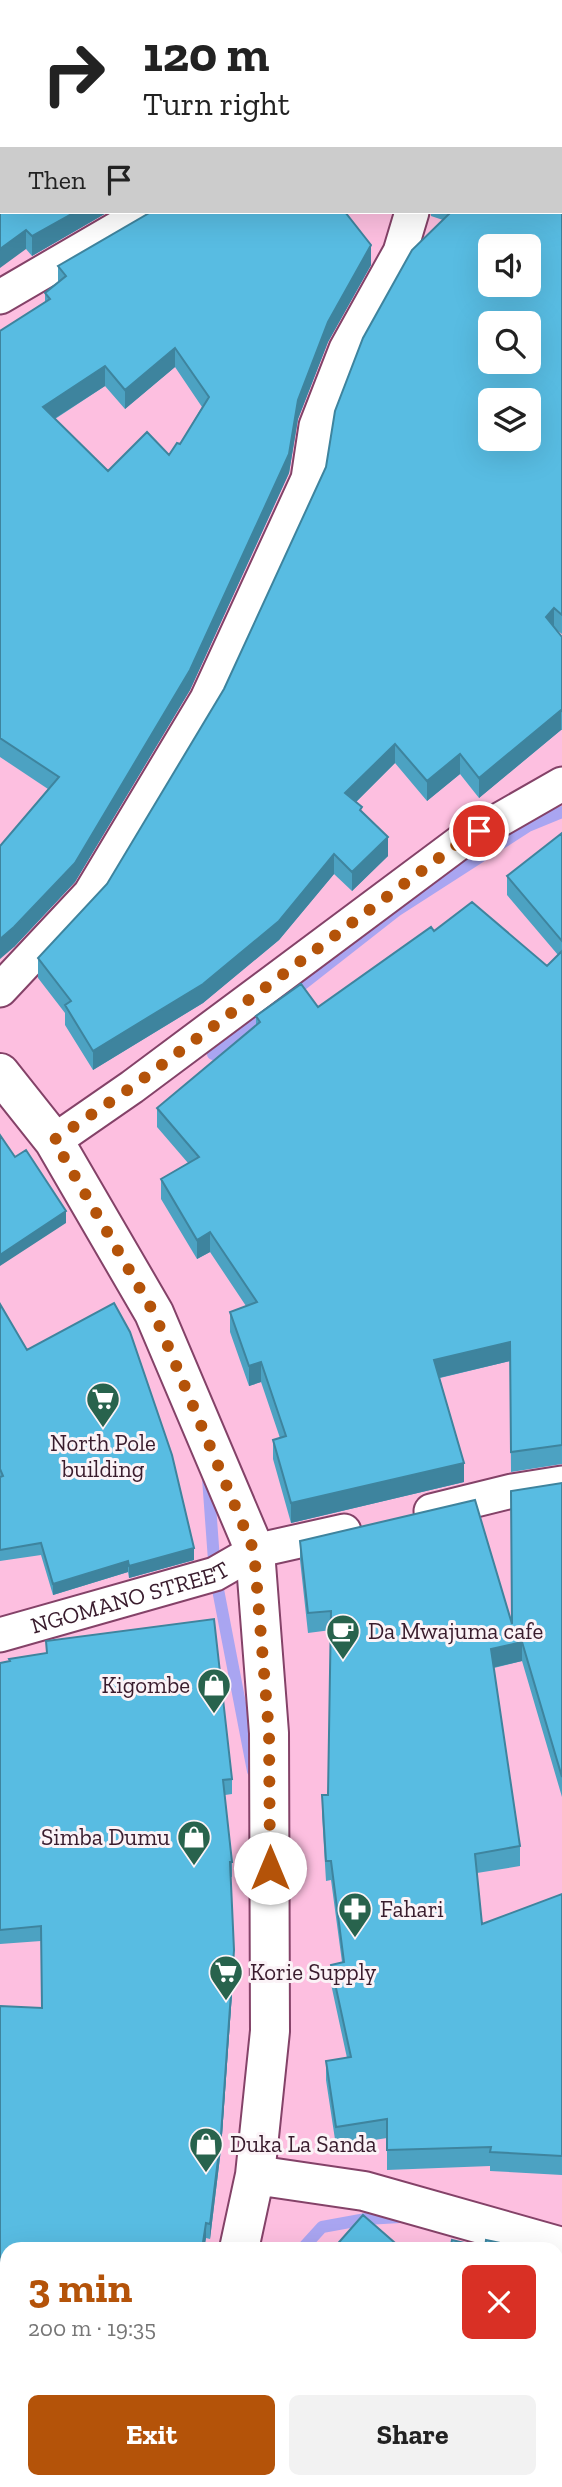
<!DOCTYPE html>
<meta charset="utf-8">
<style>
:root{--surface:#fff;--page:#f2f2f2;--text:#222;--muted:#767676;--accent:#b45309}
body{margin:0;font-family:"Zilla Slab",serif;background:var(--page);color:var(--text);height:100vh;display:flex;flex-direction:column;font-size:26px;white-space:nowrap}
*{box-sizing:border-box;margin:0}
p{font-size:23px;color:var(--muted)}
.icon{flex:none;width:38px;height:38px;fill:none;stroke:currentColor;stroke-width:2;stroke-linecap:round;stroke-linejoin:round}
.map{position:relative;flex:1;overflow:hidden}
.details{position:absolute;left:0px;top:2242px;width:564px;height:247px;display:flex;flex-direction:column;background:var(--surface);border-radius:21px 21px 0 0;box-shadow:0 7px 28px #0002}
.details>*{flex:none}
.banner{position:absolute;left:0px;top:0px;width:564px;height:214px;box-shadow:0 7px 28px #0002;background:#fff;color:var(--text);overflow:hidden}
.tools{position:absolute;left:478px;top:234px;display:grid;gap:14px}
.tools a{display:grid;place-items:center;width:63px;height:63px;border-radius:10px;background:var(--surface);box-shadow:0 7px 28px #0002;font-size:35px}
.pin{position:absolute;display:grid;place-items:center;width:60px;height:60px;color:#fff;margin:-30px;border:4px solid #fff;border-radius:50%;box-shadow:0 2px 7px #0007}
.me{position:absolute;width:77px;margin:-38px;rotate:0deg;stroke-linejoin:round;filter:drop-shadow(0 0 5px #0008)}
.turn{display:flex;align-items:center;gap:24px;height:147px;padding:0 28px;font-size:32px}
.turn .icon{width:91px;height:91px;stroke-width:2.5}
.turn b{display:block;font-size:49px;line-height:60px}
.then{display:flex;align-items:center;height:66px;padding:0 28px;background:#0003;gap:14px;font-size:26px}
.round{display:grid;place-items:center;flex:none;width:74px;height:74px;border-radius:10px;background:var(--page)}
.head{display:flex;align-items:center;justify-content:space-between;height:119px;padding:0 28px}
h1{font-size:42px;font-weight:700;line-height:52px;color:var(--accent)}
.cta{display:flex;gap:14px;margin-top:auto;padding:14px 28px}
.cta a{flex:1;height:80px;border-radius:10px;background:var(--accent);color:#fff;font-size:28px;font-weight:700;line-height:80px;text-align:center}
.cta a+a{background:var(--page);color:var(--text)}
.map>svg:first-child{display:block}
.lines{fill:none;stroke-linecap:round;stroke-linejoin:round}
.stream{stroke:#a9a5f1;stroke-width:12}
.minor-casing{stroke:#844268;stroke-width:37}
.tertiary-casing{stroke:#844268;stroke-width:42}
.minor{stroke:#fff;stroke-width:33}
.tertiary{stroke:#fff;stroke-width:38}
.wall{fill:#4ca2c2;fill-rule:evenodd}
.shaded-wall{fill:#3e849e}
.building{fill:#58bce2;stroke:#3e849e;stroke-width:2;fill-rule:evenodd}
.route{stroke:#b45309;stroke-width:12;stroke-dasharray:0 21.6}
.labels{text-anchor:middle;stroke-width:6;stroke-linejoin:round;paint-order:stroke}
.poi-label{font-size:23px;fill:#391c2d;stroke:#fbf3f7;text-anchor:start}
.street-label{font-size:23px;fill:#391c2d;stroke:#fbf3f7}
</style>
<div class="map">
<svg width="562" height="2487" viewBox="0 0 562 2487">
<rect width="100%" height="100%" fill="#fdbfe0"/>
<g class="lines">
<!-- stream -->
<path class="stream" d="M290,994L396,911L528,826L562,812
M213,1054L268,1011
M208,1478L215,1574L253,1771
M302,2249L322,2227L366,2219L400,2217"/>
<!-- minor casing -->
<g class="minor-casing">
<g id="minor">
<path d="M318,0L322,2"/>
<path d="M0,297L146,212"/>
<path d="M0,990L90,894L207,699L308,479L316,426L346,349L400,252L412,212"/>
<path d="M54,1141L132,1087L459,843L562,784"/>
<path d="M431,1511L512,1491L562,1483"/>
<path id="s1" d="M0,1635L215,1574L255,1551L344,1531"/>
</g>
</g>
<!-- tertiary casing -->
<g class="tertiary-casing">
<path id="tertiary" d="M0,1073L54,1141L154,1313L255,1551L269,1733L270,2031L255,2175L239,2249
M255,2175L364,2191L562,2247
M185,2487L186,2482"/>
</g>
<!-- minor -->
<use href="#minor" class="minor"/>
<!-- tertiary -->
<use href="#tertiary" class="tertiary"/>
</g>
<!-- wall -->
<path class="wall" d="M138,0H296L299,2H141Z
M429,0H507L506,2H433Z
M2,56L108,212L32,256L26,249Z
M562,147V634L555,629L562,637V730H561L479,798L460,774L427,801L395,763L356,802L388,856L352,891L334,874L279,940L203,1003L93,1070L65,1025V1013L38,978V958L107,884L224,689L443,220L431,216V212H562Z
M371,265L328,342L298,419L289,473L190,690L75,882L14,947L0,847L48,789L0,757V331L45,302V293L58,283V266ZM175,367L202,407L180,444L169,455L108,471L55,419L105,386L125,409Z
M562,833V1464L511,1472L510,1361L440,1378L464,1482L291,1523L273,1459V1440L280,1438L261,1382L249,1386L230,1332V1312L246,1306L210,1252L197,1259L161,1199V1179L188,1163L157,1127V1108L256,1025V1016L318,1007L434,931L547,966L558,955L507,895V876Z
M0,1304L27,1350L194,1560L129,1578L128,1572L53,1595L41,1555L0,1561Z
M562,1483V1797L522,1661L494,1668L520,1846V1866L477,1873L482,1924L562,1894V2175L490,2171V2166L387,2170V2138L336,2146L326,2080V2061L347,2058L331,1984V1965L342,1962L331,1880L326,1881L322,1814V1795H328L331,1630L308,1633L300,1560V1541L512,1623Z
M214,1619L232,1779V1794L225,1795L232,1862V1877H230L234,1965L221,2149L210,2239L206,2238L204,2249H7V2482H166L169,2487H0V2006L42,2008L41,1941L0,1944V1663L9,1661V1659L46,1653V1641Z"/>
<!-- shaded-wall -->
<path class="shaded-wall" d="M497,0H507L506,2H496Z
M75,212H108L32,256V236Z
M26,230V249L0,268V249Z
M371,245V265L328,342L298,419L289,473L190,690L75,882L14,947L0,959V939L298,400L328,322Z
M175,348V367L125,409V390Z
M105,366V386L43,426V407Z
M554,608V628L546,617Z
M561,710V730L479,798V778Z
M395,744V763L345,813V793Z
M460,754V774L427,801V781Z
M388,837V856L352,891V872Z
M334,854V874L279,940L203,1003L93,1070V1051Z
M66,1211V1223L0,1266V1255Z
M210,1232V1252L197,1259V1240Z
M510,1342V1361L434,1379V1360Z
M261,1362V1382L249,1386V1366Z
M464,1463V1482L291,1523V1503Z
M194,1548V1560L129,1578V1566Z
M128,1561V1572L53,1595V1584Z
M522,1642V1661L491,1668V1649Z
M234,1950V1965L221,2149L210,2239V2224Z
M206,2223V2238L204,2249H202Z"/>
<!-- building -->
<path class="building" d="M170,0H296L299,2H168Z
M472,0H497L496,2H476Z
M2,56V212H75L32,236L26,230L0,249V58Z
M562,147V615L554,608L546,617L562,637V711L561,710L479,778L460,754L427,781L395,744L345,793L362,807L360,810L388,837L352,872L334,854L279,921L203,984L93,1051L65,1005L71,1001L38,958L107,884L224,689L326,467L335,411L363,338L412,250L451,212H562ZM490,247H528V285H490ZM490,324H528V362H490ZM490,401H528V439H490Z
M151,212H345L371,245L328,322L298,400L289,454L190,670L75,863L14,927L0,939V846L59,777L0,738V331L50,299L45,293L66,276L58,266ZM175,348L209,397L180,444L177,443L169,455L147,432L108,471L43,407L105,366L125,390Z
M562,833V941L507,876Z
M472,902L547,966L562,951V1445L511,1452L510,1342L434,1360L464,1463L291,1503L273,1440L286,1436L261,1362L249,1366L230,1312L257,1302L210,1232L197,1240L161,1179L199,1157L157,1108L260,1022L256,1016L301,984L318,1007L431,927L434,931Z
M0,1135L15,1157L26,1150L66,1211L0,1255Z
M114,1303L130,1332L172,1455L194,1548L129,1566L128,1561L53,1584L41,1543L0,1550V1477L3,1476L0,1469V1304L27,1350Z
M562,1483V1777L522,1642L491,1649L520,1846L475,1854L482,1924L562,1894V2156L490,2152L491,2147L387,2150V2119L336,2127L326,2061L351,2057L331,1965L344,1962L331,1861H326L322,1795H328L331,1611L308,1613L300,1541L475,1500L512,1624L511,1491Z
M214,1619L232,1779L223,1780L232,1862H230L234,1950L221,2135L210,2224L206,2223L202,2249H7V2482H166L169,2487H0V2006L42,2008L41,1926L0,1930V1663L10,1661L9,1659L47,1653L46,1641Z
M363,2215L402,2249H333Z
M452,2240L485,2248L486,2240L530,2249H450Z
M556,2259L562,2260V2487H233L235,2482H556Z
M203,2484L214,2487H199Z"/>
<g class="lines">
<!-- route -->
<path class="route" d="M270,1868L269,1733L254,1551L154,1313L54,1140L132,1087L459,843L479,831"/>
</g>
<!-- icons -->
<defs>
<g id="supermarket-pin" transform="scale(1.75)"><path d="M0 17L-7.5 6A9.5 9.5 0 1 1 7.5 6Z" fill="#28634d" stroke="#fbf3f7"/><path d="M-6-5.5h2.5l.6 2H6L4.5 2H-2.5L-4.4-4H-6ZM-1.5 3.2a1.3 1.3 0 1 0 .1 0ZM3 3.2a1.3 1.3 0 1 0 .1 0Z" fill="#fff"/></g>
<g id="cafe-pin" transform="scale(1.75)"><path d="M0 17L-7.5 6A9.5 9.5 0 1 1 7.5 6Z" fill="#28634d" stroke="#fbf3f7"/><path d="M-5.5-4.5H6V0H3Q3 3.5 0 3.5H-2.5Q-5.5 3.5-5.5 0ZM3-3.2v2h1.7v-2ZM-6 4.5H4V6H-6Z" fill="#fff"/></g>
<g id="shop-pin" transform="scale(1.75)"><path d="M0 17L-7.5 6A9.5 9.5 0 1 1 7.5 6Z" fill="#28634d" stroke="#fbf3f7"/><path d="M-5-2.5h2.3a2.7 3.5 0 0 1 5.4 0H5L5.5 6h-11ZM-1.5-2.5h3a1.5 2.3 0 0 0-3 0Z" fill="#fff"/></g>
<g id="pharmacy-pin" transform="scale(1.75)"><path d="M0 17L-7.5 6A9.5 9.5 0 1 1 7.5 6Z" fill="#28634d" stroke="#fbf3f7"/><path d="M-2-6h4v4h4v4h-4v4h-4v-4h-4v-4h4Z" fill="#fff"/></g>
</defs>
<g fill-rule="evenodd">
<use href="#supermarket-pin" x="103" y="1399"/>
<use href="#cafe-pin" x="343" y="1631"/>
<use href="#shop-pin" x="214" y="1685"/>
<use href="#shop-pin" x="194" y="1837"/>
<use href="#pharmacy-pin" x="355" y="1909"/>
<use href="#supermarket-pin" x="226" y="1972"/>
<use href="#shop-pin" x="206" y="2144"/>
</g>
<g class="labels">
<!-- poi labels -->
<g class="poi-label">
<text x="103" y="1451" text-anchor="middle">North Pole<tspan x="103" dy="26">building</tspan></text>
<text x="368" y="1639">Da Mwajuma cafe</text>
<text x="190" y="1693" text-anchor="end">Kigombe</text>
<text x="170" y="1845" text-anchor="end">Simba Dumu</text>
<text x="380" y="1917">Fahari</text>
<text x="250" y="1980">Korie Supply</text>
<text x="230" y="2152">Duka La Sanda</text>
</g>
<!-- street labels -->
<g class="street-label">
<text dy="8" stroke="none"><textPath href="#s1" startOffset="135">NGOMANO STREET</textPath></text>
</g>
</g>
</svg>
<div class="tools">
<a><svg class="icon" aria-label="sound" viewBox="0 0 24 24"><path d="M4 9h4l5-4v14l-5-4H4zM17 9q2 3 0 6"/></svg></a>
<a><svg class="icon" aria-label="search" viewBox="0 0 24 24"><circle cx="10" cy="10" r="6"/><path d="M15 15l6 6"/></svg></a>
<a><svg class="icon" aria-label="layers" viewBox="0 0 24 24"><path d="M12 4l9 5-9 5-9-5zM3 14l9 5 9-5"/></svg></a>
</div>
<div class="pin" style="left:479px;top:831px;background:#d93025"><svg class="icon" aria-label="arrive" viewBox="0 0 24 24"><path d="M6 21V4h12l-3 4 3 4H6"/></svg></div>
<svg class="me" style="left:270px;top:1868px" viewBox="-20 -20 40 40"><circle r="19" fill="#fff"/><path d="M0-13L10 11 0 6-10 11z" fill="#b45309"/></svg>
<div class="banner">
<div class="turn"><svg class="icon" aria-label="right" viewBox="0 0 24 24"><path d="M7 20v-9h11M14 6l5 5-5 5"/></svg><div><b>120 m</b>Turn right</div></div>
<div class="then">Then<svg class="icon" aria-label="arrive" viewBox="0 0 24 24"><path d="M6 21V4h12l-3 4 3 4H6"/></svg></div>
</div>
<section class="details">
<div class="head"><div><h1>3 min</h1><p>200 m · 19:35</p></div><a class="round" style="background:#d93025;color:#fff"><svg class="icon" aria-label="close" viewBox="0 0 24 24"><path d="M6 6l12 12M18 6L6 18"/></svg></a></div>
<div class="cta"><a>Exit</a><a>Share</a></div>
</section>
</div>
